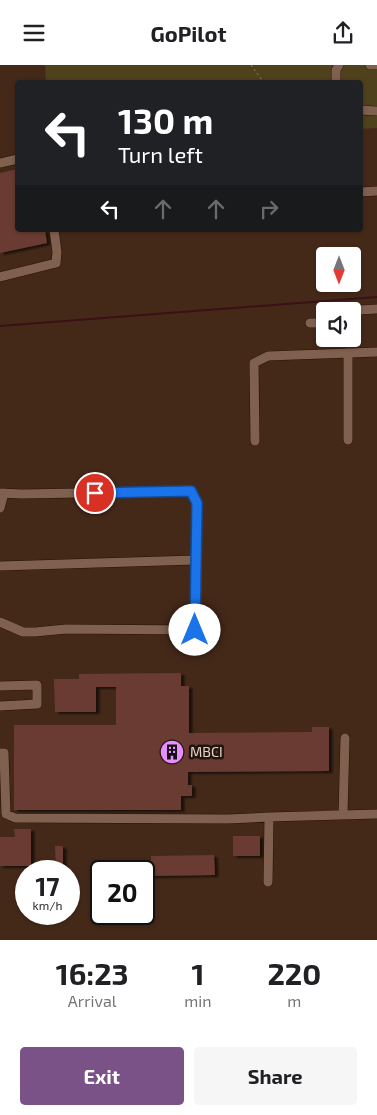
<!DOCTYPE html>
<style>
:root{--surface:#fff;--page:#f6f6f6;--text:#202124;--muted:#757577;--accent:#7a5287}
body{margin:0;font-family:"Exo 2",sans-serif;background:var(--page);color:var(--text);height:100vh;display:flex;flex-direction:column;font-size:19px;white-space:nowrap}
*{box-sizing:border-box;margin:0}
p{font-size:16px;color:var(--muted)}
.icon{flex:none;width:28px;height:28px;fill:none;stroke:currentColor;stroke-width:2;stroke-linecap:round;stroke-linejoin:round}
.map{position:relative;height:875px;overflow:hidden}
.panel{display:flex;flex-direction:column;background:var(--surface);flex:1}
.panel>*{flex:none}
.banner{position:absolute;left:15px;top:15px;width:348px;height:152px;border-radius:5px;box-shadow:0 1px 4px #0004;background:#202124;color:#fff;overflow:hidden}
.needle{width:32px;rotate:180deg}
.controls{position:absolute;left:316px;top:182px;display:grid;gap:10px}
.controls a{display:grid;place-items:center;width:45px;height:45px;border-radius:5px;background:var(--surface);box-shadow:0 1px 4px #0004;font-size:25px}
.speed{position:absolute;left:15px;top:795px;display:flex;gap:10px;font-size:25px;font-weight:700;text-align:center}
.speed>*{display:grid;place-content:center;width:65px;height:65px;border-radius:50%;background:var(--surface);box-shadow:0 1px 4px #0004;line-height:1}
.speed small{font-size:12px;font-weight:400}
.speed .limit{border:2px solid #111;border-radius:8px;background:#fff;color:#111}
.pin{position:absolute;display:grid;place-items:center;width:42px;height:42px;color:#fff;margin:-21px;border:2px solid #fff;border-radius:50%;box-shadow:0 1px 5px #0007}
.me{position:absolute;width:55px;margin:-28px;rotate:0deg;stroke-linejoin:round;filter:drop-shadow(0 0 4px #0008)}
.turn{display:flex;align-items:center;gap:18px;height:105px;padding:0 20px;font-size:22px}
.turn .icon{width:65px;height:65px;stroke-width:2.5}
.turn b{display:block;font-size:35px;line-height:42px}
.lanes{display:flex;align-items:center;height:48px;padding:0 20px;background:#0003;justify-content:center;gap:25px;direction:ltr}
.lanes .off{opacity:.35}
.eta{display:flex;justify-content:space-evenly;align-items:center;height:85px;text-align:center}
.eta b{font-size:30px;font-weight:700;line-height:35px}
.cta{display:flex;gap:10px;margin-top:auto;padding:10px 20px}
.cta a{flex:1;height:58px;border-radius:5px;background:var(--accent);color:#fff;font-size:20px;font-weight:700;line-height:58px;text-align:center}
.cta a+a{background:var(--page);color:var(--text)}
header{display:flex;justify-content:space-between;align-items:center;height:65px;padding:0 20px;background:var(--surface);font-size:22px;font-weight:700}
.map>svg:first-child{display:block}
.green{fill:#4f411c}
.lines{fill:none;stroke-linecap:round;stroke-linejoin:round}
.stream{stroke:#3c1017;stroke-width:2}
.building{fill:#6a3b31;filter:url(#shadow)}
.minor-casing{stroke:#291103;stroke-width:10}
.path{stroke:#8f786b;stroke-width:1;stroke-dasharray:2.5 2.5;stroke-linecap:butt}
.minor{stroke:#806150;stroke-width:9}
.route-casing{stroke:#114b97;stroke-width:12}
.route{stroke:#1a73e8;stroke-width:9}
.labels{text-anchor:middle;stroke-width:5;stroke-linejoin:round;paint-order:stroke}
.poi-label{font-size:14px;fill:#e6d4ca;stroke:#21150e;text-anchor:start}
</style>
<header><svg class="icon" aria-label="menu" viewBox="0 0 24 24"><path d="M4 6h16M4 12h16M4 18h16"/></svg>GoPilot<svg class="icon" aria-label="share" viewBox="0 0 24 24"><path d="M12 15V3M7 8l5-5 5 5M5 13v7h14v-7"/></svg></header>
<div class="map">
<svg width="377" height="875" viewBox="0 0 377 875">
<defs>
<filter id="shadow"><feDropShadow dx="3.5" dy="2" stdDeviation="1" flood-color="#0009"/></filter>
</defs>
<rect width="100%" height="100%" fill="#442919"/>
<!-- green -->
<path class="green" d="M45,0H377V63L360,64V18L46,17Z"/>
<g class="lines">
<!-- stream -->
<path class="stream" d="M0,261L377,232"/>
</g>
<!-- building -->
<path class="building" d="M18,104V165H45L47,178L0,188V108Z
M181,608V621H189V668L312,667V662H329V706L188,707V720H192V731H181V745H14V660H116V622H96V647H55L54,614H79V609Z
M14,764H31V801H0V772H15Z
M233,771H260V791H233Z
M55,781H63V802H56Z
M214,790L215,810L151,811V791Z"/>
<g class="lines">
<!-- minor casing -->
<g class="minor-casing">
<path id="minor" d="M370,0H377
M336,18V5L339,0
M360,45L377,46
M0,98L18,94
M360,127L377,126
M0,212L56,198L57,187L54,165
M352,250L360,245L377,244
M310,258H325
M348,375V288
M255,376L254,298L268,291L377,287
M0,428L22,429L191,426L197,438L195,495
M0,443L4,428
M0,501L195,495V565L66,564L35,567H23L0,557
M0,621L37,620V639L0,641
M0,688H4L6,749L15,753L228,754L269,752
M343,750L345,673
M268,817L269,752L377,749"/>
</g>
<!-- path -->
<path class="path" d="M251,0L264,18"/>
<!-- minor -->
<use href="#minor" class="minor"/>
</g>
<g class="lines">
<!-- route casing -->
<g class="route-casing">
<path id="route" d="M95,428L191,426L197,438L195,565"/>
</g>
<!-- route -->
<use href="#route" class="route"/>
</g>
<!-- icons -->
<defs>
<g id="building-disc" transform="scale(1.25)"><circle r="9.5" fill="#e88eff" stroke="#21150e"/><path d="M-4-6H4V6H1V3H-1V6H-4ZM-2.5-4.3h1.7v1.8h-1.7ZM.8-4.3h1.7v1.8H.8ZM-2.5-1h1.7V.8h-1.7ZM.8-1h1.7V.8H.8Z" fill="#111"/></g>
</defs>
<g fill-rule="evenodd">
<use href="#building-disc" x="172" y="687"/>
</g>
<g class="labels">
<!-- poi labels -->
<g class="poi-label">
<text x="190" y="692">MBCI</text>
</g>
</g>
</svg>
<div class="controls">
<a><svg class="needle" viewBox="-14 -14 28 28"><path d="M0-13l5 13h-10z" fill="#e53935"/><path d="M0 13l5-13h-10z" fill="#757577"/></svg></a>
<a><svg class="icon" aria-label="sound" viewBox="0 0 24 24"><path d="M4 9h4l5-4v14l-5-4H4zM17 9q2 3 0 6"/></svg></a>
</div>
<div class="speed"><div>17<small>km/h</small></div><div class="limit">20</div></div>
<div class="pin" style="left:95px;top:428px;background:#d93025"><svg class="icon" aria-label="arrive" viewBox="0 0 24 24"><path d="M6 21V4h12l-3 4 3 4H6"/></svg></div>
<svg class="me" style="left:195px;top:565px" viewBox="-20 -20 40 40"><circle r="19" fill="#fff"/><path d="M0-13L10 11 0 6-10 11z" fill="#1a73e8"/></svg>
<div class="banner">
<div class="turn"><svg class="icon" aria-label="left" viewBox="0 0 24 24"><path d="M17 20v-9H6M10 6l-5 5 5 5"/></svg><div><b>130 m</b>Turn left</div></div>
<div class="lanes"><svg class="icon" aria-label="left" viewBox="0 0 24 24"><path d="M17 20v-9H6M10 6l-5 5 5 5"/></svg><svg class="icon off" aria-label="ahead" viewBox="0 0 24 24"><path d="M12 20V5M6 11l6-6 6 6"/></svg><svg class="icon off" aria-label="ahead" viewBox="0 0 24 24"><path d="M12 20V5M6 11l6-6 6 6"/></svg><svg class="icon off" aria-label="right" viewBox="0 0 24 24"><path d="M7 20v-9h11M14 6l5 5-5 5"/></svg></div>
</div>
</div>
<section class="panel">
<div class="eta">
<div><b>16:23</b><p>Arrival</p></div>
<div><b>1</b><p>min</p></div>
<div><b>220</b><p>m</p></div>
</div>
<div class="cta"><a>Exit</a><a>Share</a></div>
</section>
